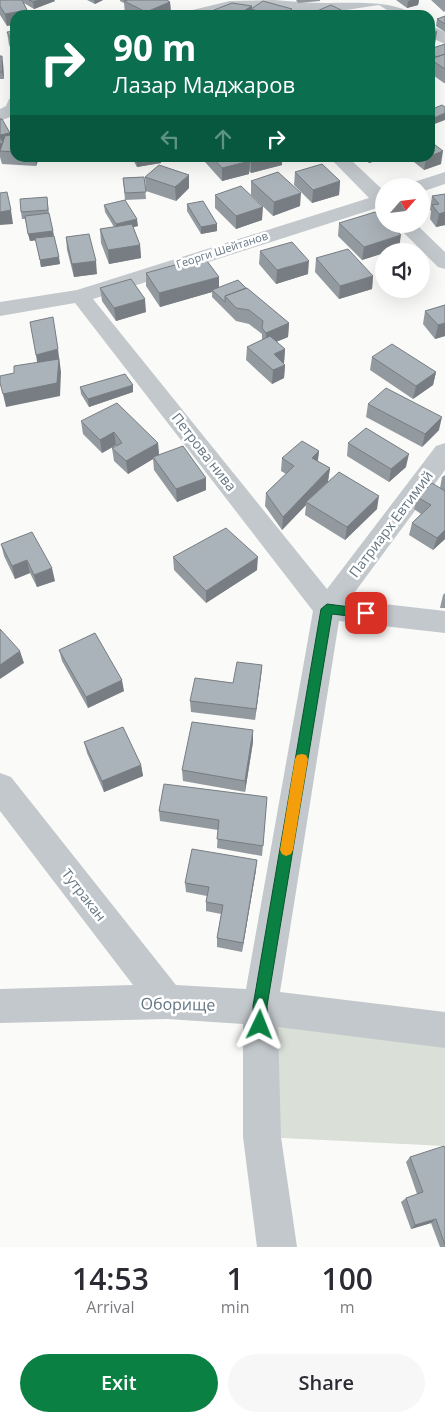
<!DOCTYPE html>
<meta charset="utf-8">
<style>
:root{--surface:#fff;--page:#f7f7f7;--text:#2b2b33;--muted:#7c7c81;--accent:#0b8043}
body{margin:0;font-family:"Open Sans",sans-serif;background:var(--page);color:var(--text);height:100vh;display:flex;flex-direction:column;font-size:19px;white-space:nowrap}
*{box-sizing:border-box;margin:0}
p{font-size:16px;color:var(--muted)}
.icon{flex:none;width:28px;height:28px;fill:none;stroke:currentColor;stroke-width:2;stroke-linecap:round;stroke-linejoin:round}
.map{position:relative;height:1247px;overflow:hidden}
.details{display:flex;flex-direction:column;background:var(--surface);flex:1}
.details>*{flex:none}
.banner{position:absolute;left:10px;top:10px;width:425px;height:152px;border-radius:15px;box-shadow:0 5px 20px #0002;background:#0b6e4f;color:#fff;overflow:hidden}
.needle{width:32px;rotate:62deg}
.buttons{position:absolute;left:375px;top:178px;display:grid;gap:10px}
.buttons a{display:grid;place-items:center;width:55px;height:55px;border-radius:50%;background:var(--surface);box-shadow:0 5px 20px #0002;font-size:25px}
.pin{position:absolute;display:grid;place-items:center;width:42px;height:42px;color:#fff;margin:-21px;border-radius:10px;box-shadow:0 2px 8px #0006}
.me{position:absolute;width:55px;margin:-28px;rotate:2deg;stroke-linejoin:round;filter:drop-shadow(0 0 4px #0008)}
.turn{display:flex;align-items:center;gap:18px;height:105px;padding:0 20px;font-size:22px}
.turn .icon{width:65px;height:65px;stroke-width:2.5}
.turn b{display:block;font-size:35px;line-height:42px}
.lanes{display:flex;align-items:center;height:48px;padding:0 20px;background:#0003;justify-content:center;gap:25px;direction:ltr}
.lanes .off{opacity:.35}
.eta{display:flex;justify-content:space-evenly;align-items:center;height:85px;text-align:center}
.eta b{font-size:30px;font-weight:600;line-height:35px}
.action{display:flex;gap:10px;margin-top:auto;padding:10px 20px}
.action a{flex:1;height:58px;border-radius:30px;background:var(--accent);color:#fff;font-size:20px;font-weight:600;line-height:58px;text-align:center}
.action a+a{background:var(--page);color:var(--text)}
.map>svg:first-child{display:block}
.green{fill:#dadfd7}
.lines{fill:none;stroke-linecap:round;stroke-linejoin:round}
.minor{fill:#c3c8cc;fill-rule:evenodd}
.wall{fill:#929a9f}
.shaded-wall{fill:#777d82}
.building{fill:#aab3b9;stroke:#777d82}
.route{fill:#0b8043;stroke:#07532c}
.slow{fill:#f59e0b}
.labels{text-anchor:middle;stroke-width:5;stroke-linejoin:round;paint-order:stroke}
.far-street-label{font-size:11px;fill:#657683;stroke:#fff}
.street-label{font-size:14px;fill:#657683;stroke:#fff}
.near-street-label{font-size:16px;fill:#657683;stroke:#fff}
</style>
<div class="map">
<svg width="445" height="1247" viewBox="0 0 445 1247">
<rect width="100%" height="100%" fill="#fafaf8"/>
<!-- green -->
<path class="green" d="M260,1007L445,1030V1146L262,1137Z"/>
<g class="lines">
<!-- minor -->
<path class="minor" d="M274,0C290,1 308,3 325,3C352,3 395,0 414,15H395L379,5L326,13L264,9L230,11L211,15H182L184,12L230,1Z
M430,25L445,32V44L430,37Z
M15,98V115L0,121V109L6,106L9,99Z
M330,158H349L384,191V208L380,207L93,299L327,589L436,446L445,443V470L349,600L445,611V633L339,621L280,992L445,1012V1048L278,1027L281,1137L297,1247H257L243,1137V1024L167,1019L0,1023V989L133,985L0,811V773L11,777L176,985L246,989L313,611L75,303L0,316V302L77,290L369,198Z
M445,172V184L421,192V186H412L414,182Z
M395,224H416L445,252V269L438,267Z"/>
</g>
<!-- wall -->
<path class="wall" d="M0,0H54L55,1L34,9L24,3L27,10L28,15H15L7,26L0,15Z
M87,0H103L95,4Z
M120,0H167L170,2L171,14L168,15H128L125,14L124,3L120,1Z
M296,0H320V1L298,3Z
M396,0H419L418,5L407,8Z
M431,0H445V11L444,12Z
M252,6V9H292V15H251V13L248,15H214V10Z
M445,16V32L436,26L437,19Z
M15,31V55L9,45L7,32Z
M445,44V83H444L430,73V49Z
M0,56L3,63L4,79H0Z
M445,107L432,125L430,124V110Z
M0,119L10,133V135L15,134V158H39L36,166L2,164L0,157Z
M132,158H161V163L137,167Z
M205,158H282V165L251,173L249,171V174L222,181L205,162Z
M362,158H385L369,163Z
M409,158H430L441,164L424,170Z
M295,172L340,181L339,195L312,203L294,185Z
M144,177L146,199L125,200L123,178Z
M145,177L189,188L176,201L146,191Z
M251,181L300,206L273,216L251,195Z
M445,194V225L436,227L430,219L431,211L430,210L432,196Z
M215,195L262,220L236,229L215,208Z
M47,197L49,213L60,264L41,267L36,240L30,241L25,219H22L21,212Z
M187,204L217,231L201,234L187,211Z
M104,205L138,226L133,227L140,245L141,258L109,264L101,243L100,229L114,227L105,212Z
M339,223L399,248L384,251V253L362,260L338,236Z
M66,237L97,274L74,277L67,250Z
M260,251L308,274L276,284L259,264Z
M316,258L373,276L372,289L339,299L315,272Z
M146,273L219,287L246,288L289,323L288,337L276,342L285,349L284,363H283L285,365L284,378L272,384L246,360L247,347L262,340V334L249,324L236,321L212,297V292L160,307L146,286Z
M100,288L146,312L116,321L102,301Z
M445,305V336L435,339L423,324L425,311Z
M372,357L436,372L433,385L413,399L370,370Z
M80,387L133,392L89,407L81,394Z
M368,404L439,430L422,447L366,417Z
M81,421L158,443L159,455L206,490L177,502L154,470L153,459L128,474L114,461L112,448L116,446V445L102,453L83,434Z
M348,443L406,467L389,482L347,456Z
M319,451L318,461L330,468L328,481L377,509L345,540L305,515L306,505L282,530L265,506L266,493L286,474L281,471L282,458Z
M445,475V539L433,550L409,535L412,523L421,514L414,509L417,497L440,488L442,477Z
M1,544L55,581L37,587L30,573L15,579L4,556Z
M173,557L257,570L206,603L174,570Z
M445,593V608H440L443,595Z
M59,650L124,691L88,708L62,661Z
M262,665L261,676L255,720L191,712L190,701L233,683Z
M84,742L141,765L143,776L104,792L87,753Z
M253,742L245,792L183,781L182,770Z
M267,797L262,856L217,848L218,830L160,821L159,811Z
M256,870L242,952L217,947V938L221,914L206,911V902L207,896L186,892L185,883Z
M445,1148V1247H440L431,1223L411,1229L401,1202L406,1198L417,1194L406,1162L410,1157Z"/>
<!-- shaded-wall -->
<path class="shaded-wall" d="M39,0H54L55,1L34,9L33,2Z
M94,0H103L95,4Z
M412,0H419L418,5L407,8L408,1Z
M170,2L171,14L168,15H147L146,12Z
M252,6L251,13L248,15H237Z
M292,9V15H285Z
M27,10L28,15H15V25L7,26L5,14Z
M437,32L435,44L430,46V34Z
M2,56L3,63L4,79L2,72Z
M445,113V120L432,125L434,118Z
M10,133L12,146L0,151V135Z
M443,151L441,164L424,170L426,158H430V156Z
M35,158H39L36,166Z
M150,158H161V163L137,167L136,160Z
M259,158H282V165L251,173V160Z
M370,158H385L369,163Z
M250,161L249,174L222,181V168Z
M189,175V188L176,201L175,187Z
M340,181L339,195L312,203L313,190Z
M301,193L300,206L273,216L274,202Z
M263,207L262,220L236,229V216Z
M11,210L13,224L0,225V212Z
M445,212V225L436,227L439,214Z
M137,219L138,226L117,231L116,224Z
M217,224V231L201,234V227Z
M53,231L54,238L30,241L28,234Z
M401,235L399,248L389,251H384V253L362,260L364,247Z
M140,245L141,258L109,264L108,250Z
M59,257L60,264L41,267L40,260Z
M96,261L97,274L74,277L72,264Z
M309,261L308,274L276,284L277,270Z
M373,276L372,289L339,299L340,286Z
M219,277V290H212V292L160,307L159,293Z
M145,299L146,312L116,321L114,308Z
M289,323L288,337L266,346V333Z
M445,323V336L435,339L438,325Z
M58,349L61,372L60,396L6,407L3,394L38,368L36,355Z
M285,349L284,363L273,368L274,354Z
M285,365L284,378L272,384L273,370Z
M436,372L433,385L413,399L416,386Z
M133,385V392L89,407L88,399Z
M442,417L439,430L422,447L425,434Z
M114,432L116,445L102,453L100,440Z
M158,443L159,456L153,457V459L128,474L126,461Z
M319,451L317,464L312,458Z
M409,454L406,467L389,482L391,469Z
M330,468L328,481L306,502V505L282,530L283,517Z
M206,478V490L177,502L176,489Z
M379,496L377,509L345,540L347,527Z
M445,530V539L433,550L437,538Z
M258,557L257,570L206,603V591Z
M27,560L30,573L15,579L12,566Z
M52,568L55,581L37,587L34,575Z
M20,651L24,663L0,679V665Z
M262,665L261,676L255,720L256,709Z
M122,680L124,691L88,708L86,697Z
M253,730V742L245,792V781Z
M141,765L143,776L104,792L102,781Z
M257,860L256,870L242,952L243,943Z
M436,1219L431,1223L411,1229L415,1225Z"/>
<!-- building -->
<path class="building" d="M0,0H22L27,10L5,14L0,6Z
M29,0H39L33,2Z
M128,0H167L170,2L146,12L124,1Z
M263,1L292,9L285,15H271L251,9Z
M232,3L252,6L237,15H227L214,10Z
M331,5L349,14L345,15H312L310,14Z
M76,11L83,15H66Z
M360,12L385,15H357Z
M445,16V24L437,19Z
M430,27L437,32L430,34Z
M15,31V46L7,32Z
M445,44V54L437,57L430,53V49Z
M445,54V69L430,59Z
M0,56H2V72H0Z
M442,105L445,107V113L434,118L430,116V110Z
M0,119H2L10,133L0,135Z
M15,134V152L0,151L5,136Z
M0,137L3,143L0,144Z
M430,141L443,151L430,156Z
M135,158H150L136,160Z
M213,158H246L250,161L222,168Z
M249,158H259L251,160Z
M322,164L340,181L313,190L295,172Z
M159,165L189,175L175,187L145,177Z
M278,172L301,193L274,202L251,181Z
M144,177L146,192L125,193L123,178Z
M241,186L263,207L236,216L215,195Z
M7,192L11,210L0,212V193Z
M445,194V212L439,214L432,205L439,204L432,196Z
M47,197L48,210L21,212L20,199Z
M125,200L137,219L116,224L104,205Z
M203,201L217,224L201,227L187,204Z
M375,212L384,219V224H389L401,235L364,247L339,223Z
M49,213L53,231L28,234L25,216Z
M132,224L140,245L108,250L100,229Z
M89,234L96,261L72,264L66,237Z
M54,236L59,257L40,260L35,238Z
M292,242L309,261L277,270L260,251Z
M348,249L373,276L340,286L316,258Z
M204,257L219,277L159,293L146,273Z
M131,279L145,299L114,308L100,288Z
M238,280L246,288L225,296V302L212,290Z
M247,288L289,323L266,333L262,328L263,321L249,310L236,308L225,296Z
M445,305V323L438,325L425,311Z
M53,317L58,349L36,355L30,322Z
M270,336L285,349L274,354L285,365L273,370L247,347Z
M392,344L436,372L416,386L372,357Z
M59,359L57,383L3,394L0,383V376L14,373V366Z
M125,374L133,385L88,399L80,387Z
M386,388L442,417L425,434L368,404Z
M117,403L158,443L126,461L112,448L122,443L114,432L100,440L81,421Z
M366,428L409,454L391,469L348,443Z
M302,441L319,451L312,458L330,468L283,517L266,493L294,466L282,458Z
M183,446L206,478L176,489L153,457Z
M339,472L379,496L347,527L306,502Z
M432,483L445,491V530L437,538L412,523L431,505L417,497Z
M226,528L258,557L206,591L173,557Z
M32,532L52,568L34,575L27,560L12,566L1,544Z
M0,629L20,651L0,665Z
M95,633L122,680L86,697L59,650Z
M237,662L262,665L256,709L190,701L195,678L233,683Z
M192,722L253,730L245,781L182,770Z
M123,727L141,765L102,781L84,742Z
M164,784L267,797L263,846L217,839L219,820L159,811Z
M192,849L257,860L243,943L217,938L223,905L206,902L209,887L185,883Z
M444,1146L445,1148V1245L436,1219L415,1225L406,1198L423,1192L410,1157Z"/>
<!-- route -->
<path class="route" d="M327,604L366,609L372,613L366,618L332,614L267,1006L268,1025L265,1030L260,1033L255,1030L253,1025V1006L321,609Z"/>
<!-- slow -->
<path class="slow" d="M302,754L306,755L308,759L293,850L291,854L286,856L282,854L280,850L295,759L297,755Z"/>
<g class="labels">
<!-- far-street labels -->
<g class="far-street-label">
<text transform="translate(222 250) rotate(-18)" y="4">Георги Шейтанов</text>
</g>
<!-- street labels -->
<g class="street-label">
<text transform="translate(204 452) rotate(52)" y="5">Петрова нива</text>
<text transform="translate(391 524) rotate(-53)" y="5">Патриарх Евтимий</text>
<text transform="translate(84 895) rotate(52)" y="5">Тутракан</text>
</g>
<!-- near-street labels -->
<g class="near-street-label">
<text transform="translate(178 1004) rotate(1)" y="6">Оборище</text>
</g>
</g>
</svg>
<div class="buttons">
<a><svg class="needle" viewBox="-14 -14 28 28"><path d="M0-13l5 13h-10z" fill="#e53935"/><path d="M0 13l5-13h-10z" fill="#7c7c81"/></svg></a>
<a><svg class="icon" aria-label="sound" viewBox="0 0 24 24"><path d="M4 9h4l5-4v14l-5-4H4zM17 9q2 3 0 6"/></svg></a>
</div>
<div class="pin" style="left:366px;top:613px;background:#d93025"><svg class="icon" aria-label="arrive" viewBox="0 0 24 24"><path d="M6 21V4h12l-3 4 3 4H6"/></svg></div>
<svg class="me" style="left:260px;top:1025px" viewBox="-20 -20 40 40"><path d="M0-17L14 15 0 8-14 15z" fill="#0b8043" stroke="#fff" stroke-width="4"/></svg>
<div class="banner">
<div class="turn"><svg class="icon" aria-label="right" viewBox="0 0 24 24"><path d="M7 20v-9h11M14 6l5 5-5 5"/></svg><div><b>90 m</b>Лазар Маджаров</div></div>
<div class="lanes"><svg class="icon off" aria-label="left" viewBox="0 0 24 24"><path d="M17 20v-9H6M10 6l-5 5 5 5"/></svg><svg class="icon off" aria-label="ahead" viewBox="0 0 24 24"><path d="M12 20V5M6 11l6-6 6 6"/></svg><svg class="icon" aria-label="right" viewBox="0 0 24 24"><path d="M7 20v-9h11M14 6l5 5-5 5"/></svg></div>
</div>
</div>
<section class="details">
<div class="eta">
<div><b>14:53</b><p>Arrival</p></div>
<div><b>1</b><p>min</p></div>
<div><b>100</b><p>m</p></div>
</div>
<div class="action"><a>Exit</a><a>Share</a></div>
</section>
